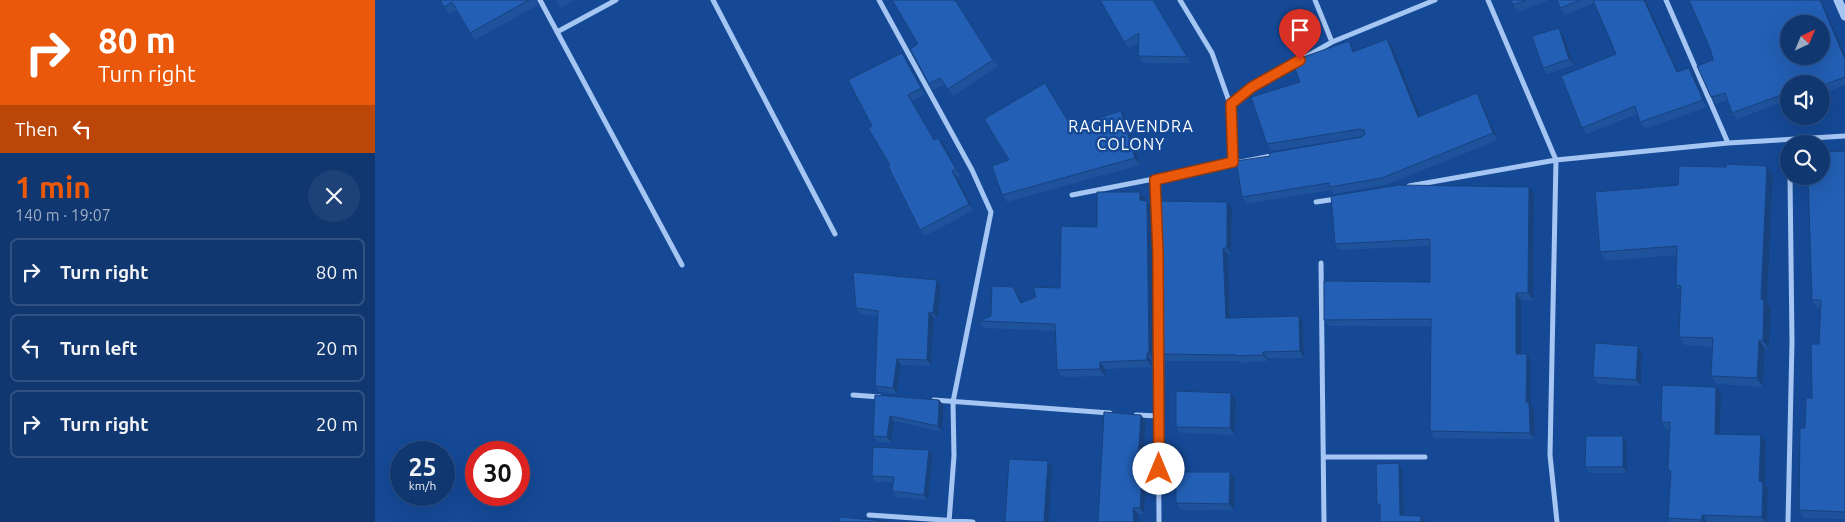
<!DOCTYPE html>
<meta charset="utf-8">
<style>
:root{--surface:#103770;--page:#1e4278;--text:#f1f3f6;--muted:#9cacc3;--line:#305183;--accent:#ea580c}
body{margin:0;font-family:Ubuntu,sans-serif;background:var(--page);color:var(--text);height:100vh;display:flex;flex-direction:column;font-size:19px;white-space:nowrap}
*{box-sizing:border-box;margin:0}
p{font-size:16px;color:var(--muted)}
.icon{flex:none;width:28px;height:28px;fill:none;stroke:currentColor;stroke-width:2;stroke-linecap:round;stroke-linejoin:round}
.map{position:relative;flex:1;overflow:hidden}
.details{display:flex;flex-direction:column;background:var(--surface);width:375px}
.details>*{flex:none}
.top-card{background:#ea580c;color:#fff;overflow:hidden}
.needle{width:32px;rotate:44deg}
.tools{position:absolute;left:1405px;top:15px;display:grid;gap:10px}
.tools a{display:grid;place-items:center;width:50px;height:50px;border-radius:50%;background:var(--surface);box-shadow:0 5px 20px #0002,0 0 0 1px var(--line);font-size:25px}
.speed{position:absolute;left:15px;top:441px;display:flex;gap:10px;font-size:25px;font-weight:700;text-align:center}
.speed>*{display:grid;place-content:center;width:65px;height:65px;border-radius:50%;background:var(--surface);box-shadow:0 5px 20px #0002,0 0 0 1px var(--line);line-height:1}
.speed small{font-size:12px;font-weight:400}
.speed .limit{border:8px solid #d22;background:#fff;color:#111}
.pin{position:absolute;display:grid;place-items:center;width:42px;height:42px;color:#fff;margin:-51px -21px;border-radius:50% 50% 50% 0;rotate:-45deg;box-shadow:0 0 5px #0007}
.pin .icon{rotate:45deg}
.me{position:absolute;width:55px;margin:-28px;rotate:0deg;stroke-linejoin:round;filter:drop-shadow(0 0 4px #0008)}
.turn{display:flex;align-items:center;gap:18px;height:105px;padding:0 15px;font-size:22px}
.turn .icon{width:65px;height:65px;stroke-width:2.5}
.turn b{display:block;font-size:35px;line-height:42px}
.then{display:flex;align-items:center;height:48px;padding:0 15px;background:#0003;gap:10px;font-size:19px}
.round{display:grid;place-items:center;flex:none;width:52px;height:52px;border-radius:26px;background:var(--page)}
.summary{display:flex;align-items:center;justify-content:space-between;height:85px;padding:0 15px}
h1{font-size:30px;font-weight:600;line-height:38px;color:var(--accent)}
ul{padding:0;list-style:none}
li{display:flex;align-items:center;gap:15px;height:68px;margin:0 10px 8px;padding:0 5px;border:2px solid var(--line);border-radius:8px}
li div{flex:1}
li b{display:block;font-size:19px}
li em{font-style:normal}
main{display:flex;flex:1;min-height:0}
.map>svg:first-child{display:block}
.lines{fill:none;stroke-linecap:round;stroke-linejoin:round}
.minor{stroke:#a5c5f2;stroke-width:5}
.tertiary{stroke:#a5c5f2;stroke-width:9}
.wall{fill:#1e529b}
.shaded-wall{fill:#18427e}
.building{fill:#235fb4;stroke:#18427e;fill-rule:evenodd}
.route-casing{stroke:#983908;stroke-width:12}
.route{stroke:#ea580c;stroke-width:9}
.labels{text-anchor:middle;stroke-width:5;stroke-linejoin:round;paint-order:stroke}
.neighbourhood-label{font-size:16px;letter-spacing:1px;fill:#fff;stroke:#154996}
</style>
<main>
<section class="details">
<div class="top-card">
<div class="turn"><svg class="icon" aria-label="right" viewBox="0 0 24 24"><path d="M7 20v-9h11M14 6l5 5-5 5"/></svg><div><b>80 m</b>Turn right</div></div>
<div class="then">Then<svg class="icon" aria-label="left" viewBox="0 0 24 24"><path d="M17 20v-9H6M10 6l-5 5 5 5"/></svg></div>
</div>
<div class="summary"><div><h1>1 min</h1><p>140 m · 19:07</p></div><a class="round"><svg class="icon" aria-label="close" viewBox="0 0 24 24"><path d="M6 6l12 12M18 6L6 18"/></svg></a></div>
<ul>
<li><svg class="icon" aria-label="right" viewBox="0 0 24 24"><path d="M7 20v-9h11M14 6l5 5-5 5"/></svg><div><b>Turn right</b></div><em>80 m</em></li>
<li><svg class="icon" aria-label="left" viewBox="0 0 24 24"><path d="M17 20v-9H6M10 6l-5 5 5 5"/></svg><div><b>Turn left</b></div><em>20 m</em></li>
<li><svg class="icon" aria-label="right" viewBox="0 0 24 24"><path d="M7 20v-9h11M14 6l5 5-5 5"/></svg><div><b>Turn right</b></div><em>20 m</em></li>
</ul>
</section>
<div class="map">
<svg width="1470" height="522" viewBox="0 0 1470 522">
<rect width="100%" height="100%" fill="#154996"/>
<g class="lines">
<!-- minor -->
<path class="minor" d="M165,0L307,265
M338,0L460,234
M504,0L597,170L616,212L578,402L579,456L574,522
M805,0L837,53L855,104
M940,0L957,42
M1113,0L1181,160L1175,455L1182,522
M1291,0L1353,143
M182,32L241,0
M858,162L855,104L866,94L957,42L1060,0
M780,180L781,219
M1034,186L1181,160L1353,143L1470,136
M697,195L901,155
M941,202L961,199
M946,263L949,522
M783,348L784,522
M478,395L505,397
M559,400L735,413
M761,415L784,416
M949,457H1050
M494,515L598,522
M1413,522L1417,342L1415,176"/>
<!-- tertiary -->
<path class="tertiary" d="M1463,0L1470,16"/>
</g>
<!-- wall -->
<path class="wall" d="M65,0H161L163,5L100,40L82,10L74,14Z
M181,0H199L186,8Z
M580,0L623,66L578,96L570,84L558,90L554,84L543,44Z
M778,0L816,63H768L763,56L764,42L754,48L749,42Z
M1136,0H1174L1143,12L1138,5Z
M1182,0H1271L1303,72L1319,75L1332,107L1270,129L1265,122L1262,114L1212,134L1207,128L1241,54L1219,3L1190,15L1185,8Z
M1446,0L1470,55V85L1446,95V84H1414V100L1362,119L1357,113L1352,100L1341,104L1336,97L1338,60L1336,51Z
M1184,28L1188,34L1199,65L1172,74L1168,68Z
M1017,46L1045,116L1106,100L1123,140L1011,185L959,194L956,190L872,204L867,197L895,156L987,137L988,136L896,151L892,144L925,82L978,48L980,52Z
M531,59L550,94L537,101L559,140L563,138L585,175L582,177L599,210L550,236L545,230L497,126Z
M670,83L696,126L746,111L751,118L765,165L632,202L627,195L634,160Z
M1470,151V519L1429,518L1424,510L1430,428L1437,398L1444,344L1446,308H1442L1437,300Z
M1392,166L1398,175L1392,303L1396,308L1394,349H1390L1388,387L1342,384L1336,376L1338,347L1310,345L1304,337L1306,292L1301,285L1302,255L1231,261L1225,252L1303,185L1351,167Z
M765,192L770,199V200L772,201L777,208L779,361H777V367L730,369V376L687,377L682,370L680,331L609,328L604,321L616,316L643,294L647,302L685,288L722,227Z
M1159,193L1158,300H1146V354L1156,361V404L1159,408L1160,439L1059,438L1055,431L1056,326H954L949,320L1055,282V246L964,250L960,244Z
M857,209L856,254H853L855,318L924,316L928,322L929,358H892L893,361L865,363L864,361H788L783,354Z
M566,286L563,319L559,318L556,366L526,365L522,394L504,392L500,386L503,316L485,314L481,308Z
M1263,346L1267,352L1266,386L1223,384L1218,377Z
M856,393L861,399L860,435L805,433L801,427Z
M1346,394L1345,434L1391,443L1390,484L1393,489L1392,522H1296L1293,518L1296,474L1293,470L1295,430H1292L1286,422Z
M500,395L564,400L569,406L567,432L519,421L516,443L502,442L498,436Z
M771,421L767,463L772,469L769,514H763V522H723Z
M1252,443V473H1215L1210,467Z
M558,455L553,500L521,497L517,491L518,482H500L497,476Z
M859,478V510H806L801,503Z"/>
<!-- shaded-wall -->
<path class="shaded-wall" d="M1269,0H1271L1306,79L1302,72Z
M1445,0H1446L1470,55V59Z
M1184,28L1188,34L1199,65L1194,59Z
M1012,39L1017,46L1048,123L1043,117Z
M974,41L978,48L983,59L978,52Z
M527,53L531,59L550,94L546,88Z
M1314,68L1319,75L1332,107L1328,100Z
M670,83L675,90L701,134L696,126Z
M1102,93L1106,100L1123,140L1118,133Z
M746,111L751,118L765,165L760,158Z
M563,138L568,144L585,175L581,169Z
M1392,166L1398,175L1392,303L1396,308L1394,349L1388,341L1386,299Z
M577,171L582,177L599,210L594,204Z
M1154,187L1159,193L1158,300L1153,293Z
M765,192L770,199V207L765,200Z
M772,201L777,208L779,361L774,353Z
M852,202L857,209L856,254L852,248Z
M848,248L853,254L855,324L851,318Z
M562,280L566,286L563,319L558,313Z
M638,287L643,294L651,310L646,303Z
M1141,293L1146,300V361L1141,354Z
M554,312L559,318L556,366L552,360Z
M924,316L928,322L929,358L925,351Z
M1384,340L1390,349L1388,387L1382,378Z
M1263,346L1267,352L1266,386L1261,380Z
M888,352L892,358L893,361L888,355Z
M772,353L777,361V367L772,360Z
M1152,354L1156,361V404L1159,408L1160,439L1155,433L1151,402Z
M522,359L526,365L522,394L518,388Z
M725,362L730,369V376L725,369Z
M1341,387L1346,394L1345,441L1340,434Z
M856,393L861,399L860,435L855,428Z
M564,400L569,406L567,432L563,426Z
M766,415L771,421L767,469L763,462Z
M515,416L519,421L516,443L512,437Z
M1386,435L1391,443L1390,484L1393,489L1392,522H1390L1387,517L1384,481Z
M1248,436L1252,443V473L1248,467Z
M554,450L558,455L553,500L549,495Z
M673,461L677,467L674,522H669Z
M768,463L772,469L769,514L765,508Z
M1024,463L1028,470L1029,522L1025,515Z
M855,472L859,478V510L854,504Z
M758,508L763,514V522H759Z
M1327,515L1332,522H1328L1327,520Z
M1046,516L1050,522H1046Z"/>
<!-- building -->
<path class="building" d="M65,0H154L95,33L77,2L69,7Z
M517,0H580L618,60L573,89L565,78L554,84L535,49L543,44Z
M725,0H778L812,57L763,56L764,33L749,42Z
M1136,0H1151L1138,5Z
M1182,0H1205L1185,8Z
M1218,0H1269L1302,72L1314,68L1328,100L1265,122L1260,106L1207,128L1186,76L1241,54Z
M1314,0H1445L1470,59V77L1446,86V84H1414V92L1357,113L1350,93L1336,97L1322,66L1338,60L1336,51ZM1414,24H1446V56H1414Z
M1184,28L1194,59L1168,68L1157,36Z
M1012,39L1043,117L1102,93L1118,133L1007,178L955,187L954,183L867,197L861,161L895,156L894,153L987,137L990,134L989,130L985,129L892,144L876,97L925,82L917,61L974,41L978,52Z
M527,53L546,88L533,95L559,140L563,138L581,169L577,171L594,204L545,230L513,166L515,165L493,128L497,126L473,80Z
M670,83L696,126L746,111L760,158L627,195L617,166L634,160L609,119Z
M1470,151V512L1424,510L1425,428H1430L1431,398H1437L1436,344H1444L1446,300H1437L1433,176H1446V152Z
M1351,164L1392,166L1386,299L1389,300L1388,341L1384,340L1382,378L1336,376L1338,338L1304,337L1306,286L1301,285L1302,246L1225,252L1220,192L1303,185L1304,166L1351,167Z
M1024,185L1154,187L1153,293H1141V354H1152L1151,402H1154L1155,433L1055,431L1056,319L949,320V281L1055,282V239L960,244L956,196Z
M722,192H765V200L772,201L774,353H772V360L725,362V369L682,370L680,324L604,321L616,316L617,286L638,287L646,303L661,297L658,287L685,288L686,226L722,227Z
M781,201L852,202V248H848L851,318L924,316L925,351L888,352V355L861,356V355L783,354Z
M478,272L562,280L558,313L554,312L552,360L522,359L518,388L500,386L503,311L481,308Z
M1220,343L1263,346L1261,380L1218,377Z
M1287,385L1341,387L1340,434L1386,435L1384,481L1388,482L1387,517L1327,515V520L1293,518L1296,471L1293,470L1295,422H1286Z
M801,391L856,393L855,428L801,427Z
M500,395L564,400L563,426L515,416L512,437L498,436Z
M729,412L766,415L763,462L768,463L765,508H758L759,522H723Z
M1211,436H1248V467H1210Z
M498,447L554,450L549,495L517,491L519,477L497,476Z
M634,459L673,461L669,522H630Z
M1024,463L1025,515L1046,516V522H1005V504H1002L1001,464Z
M801,472H855L854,504L801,503Z
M465,517L509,521V522H464Z"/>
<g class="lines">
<!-- route casing -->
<g class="route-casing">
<path id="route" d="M784,469L783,254L780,180L858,162L856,104L877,87L925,60"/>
</g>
<!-- route -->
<use href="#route" class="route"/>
</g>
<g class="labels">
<!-- neighbourhood labels -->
<g class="neighbourhood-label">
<text x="756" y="132">RAGHAVENDRA<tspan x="756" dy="18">COLONY</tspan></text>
</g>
</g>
</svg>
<div class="tools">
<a><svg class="needle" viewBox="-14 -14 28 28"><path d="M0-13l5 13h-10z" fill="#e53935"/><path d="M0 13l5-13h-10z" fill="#9cacc3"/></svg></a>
<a><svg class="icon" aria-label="sound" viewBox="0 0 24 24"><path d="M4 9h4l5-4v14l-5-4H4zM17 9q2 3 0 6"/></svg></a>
<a><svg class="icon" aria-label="search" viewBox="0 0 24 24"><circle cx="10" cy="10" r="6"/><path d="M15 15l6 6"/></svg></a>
</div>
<div class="speed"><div>25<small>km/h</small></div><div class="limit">30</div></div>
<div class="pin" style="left:925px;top:60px;background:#d93025"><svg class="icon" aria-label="arrive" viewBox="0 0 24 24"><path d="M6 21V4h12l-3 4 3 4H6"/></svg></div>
<svg class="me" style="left:784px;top:469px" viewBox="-20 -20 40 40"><circle r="19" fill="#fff"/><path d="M0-13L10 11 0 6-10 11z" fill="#ea580c"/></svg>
</div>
</main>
